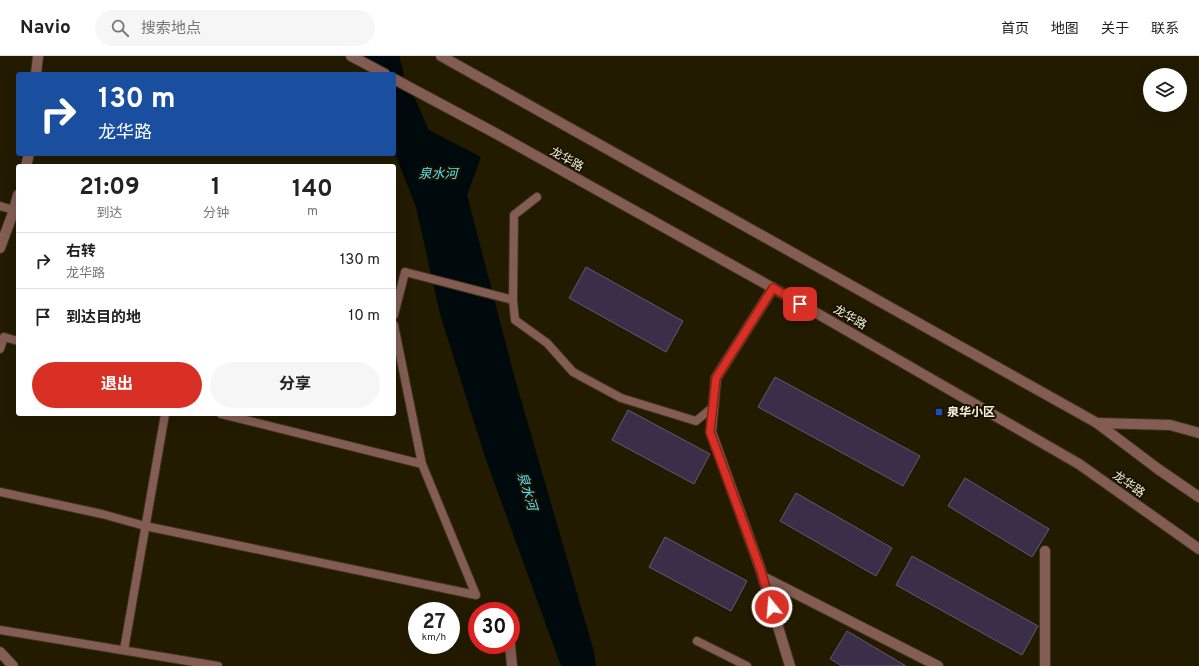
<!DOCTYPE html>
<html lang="zh">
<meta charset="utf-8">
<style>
:root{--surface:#fff;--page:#f6f6f6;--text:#222;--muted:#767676;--line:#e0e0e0;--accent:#d93025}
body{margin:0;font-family:Overpass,"Noto Sans SC",sans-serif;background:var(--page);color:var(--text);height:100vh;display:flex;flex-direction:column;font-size:15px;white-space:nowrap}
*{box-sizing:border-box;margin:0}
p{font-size:13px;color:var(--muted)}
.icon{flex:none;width:22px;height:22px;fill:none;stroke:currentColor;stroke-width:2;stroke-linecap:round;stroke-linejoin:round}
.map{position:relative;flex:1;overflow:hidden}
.sheet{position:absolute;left:16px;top:108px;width:380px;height:252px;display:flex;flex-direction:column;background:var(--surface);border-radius:4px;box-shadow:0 4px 16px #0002}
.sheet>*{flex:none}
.hud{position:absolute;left:16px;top:16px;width:380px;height:84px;border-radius:4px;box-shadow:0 4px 16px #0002;background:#1a4fa0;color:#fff;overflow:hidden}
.fabs{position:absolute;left:1143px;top:12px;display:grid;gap:8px}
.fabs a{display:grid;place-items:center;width:44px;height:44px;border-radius:50%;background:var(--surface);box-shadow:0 4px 16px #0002;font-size:20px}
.speed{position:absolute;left:408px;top:546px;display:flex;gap:8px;font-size:20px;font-weight:700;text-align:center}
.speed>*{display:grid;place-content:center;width:52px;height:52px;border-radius:50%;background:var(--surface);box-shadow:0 4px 16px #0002;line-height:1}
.speed small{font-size:10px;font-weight:400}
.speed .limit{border:6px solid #d22;background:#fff;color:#111}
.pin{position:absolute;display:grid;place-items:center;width:34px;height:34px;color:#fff;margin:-17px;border-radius:8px;box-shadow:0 2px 6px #0006}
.me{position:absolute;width:44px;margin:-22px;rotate:343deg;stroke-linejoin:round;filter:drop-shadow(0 0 3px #0008)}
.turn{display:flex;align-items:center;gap:14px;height:84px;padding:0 16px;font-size:18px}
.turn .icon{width:52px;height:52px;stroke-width:2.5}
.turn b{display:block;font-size:28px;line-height:34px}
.eta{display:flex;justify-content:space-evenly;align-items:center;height:68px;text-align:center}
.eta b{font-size:24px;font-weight:700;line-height:28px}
.cta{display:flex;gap:8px;margin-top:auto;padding:8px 16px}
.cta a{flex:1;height:46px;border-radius:24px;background:var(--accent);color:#fff;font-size:16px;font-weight:700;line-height:46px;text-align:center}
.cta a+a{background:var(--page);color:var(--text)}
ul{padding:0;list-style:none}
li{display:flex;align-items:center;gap:12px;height:56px;padding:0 16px;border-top:1px solid var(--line)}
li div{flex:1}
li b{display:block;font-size:15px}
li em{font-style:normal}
header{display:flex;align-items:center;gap:24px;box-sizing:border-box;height:56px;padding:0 20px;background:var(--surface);border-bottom:1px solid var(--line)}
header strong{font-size:19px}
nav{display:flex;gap:22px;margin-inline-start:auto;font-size:14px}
.search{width:280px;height:36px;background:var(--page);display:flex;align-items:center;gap:10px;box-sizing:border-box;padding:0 14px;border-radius:22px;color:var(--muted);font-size:15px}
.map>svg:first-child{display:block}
.water{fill:#00090c}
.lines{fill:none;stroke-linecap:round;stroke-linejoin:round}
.river{stroke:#00090c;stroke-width:33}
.building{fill:#3a2e49;stroke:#645775}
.service-casing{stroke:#3c351b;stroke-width:10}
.minor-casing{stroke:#3c351b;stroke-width:12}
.tertiary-casing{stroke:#3c351b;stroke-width:12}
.service{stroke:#835d54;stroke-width:8}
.minor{stroke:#835d54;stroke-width:10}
.tertiary{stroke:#835d54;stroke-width:10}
.route-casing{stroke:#8d1f18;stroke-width:10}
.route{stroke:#d93025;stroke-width:7}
.transit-dot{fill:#1a4fb4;stroke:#181200;stroke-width:1.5}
.labels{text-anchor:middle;stroke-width:4;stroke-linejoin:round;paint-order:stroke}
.street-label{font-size:12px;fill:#f5f0de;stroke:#181200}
.poi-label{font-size:12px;font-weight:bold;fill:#f5f0de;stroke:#181200;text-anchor:start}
.water-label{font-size:13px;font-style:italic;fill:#5ce1f3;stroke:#181200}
</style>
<header>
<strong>Navio</strong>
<div class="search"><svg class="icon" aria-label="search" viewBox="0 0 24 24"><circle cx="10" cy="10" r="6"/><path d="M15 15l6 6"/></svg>搜索地点</div>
<nav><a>首页</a><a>地图</a><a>关于</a><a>联系</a></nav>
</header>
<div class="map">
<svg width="1199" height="610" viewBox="0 0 1199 610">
<rect width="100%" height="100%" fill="#231b00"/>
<!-- water -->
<path class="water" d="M394,56L481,101L467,139L515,323L594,596L596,610H561L485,401L440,258L416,151L394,95Z"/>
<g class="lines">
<!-- river -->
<path class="river" d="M382,0L387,18
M394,35L423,103"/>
</g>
<!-- building -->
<path class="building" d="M586,211L683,265L666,296L569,242Z
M775,321L920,400L903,430L758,351Z
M628,354L710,398L694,428L612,384Z
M965,422L1049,473L1032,501L948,450Z
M796,437L892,492L876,520L780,465Z
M665,481L747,525L731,555L649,511Z
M912,500L1038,570L1022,599L896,529Z
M847,575L906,610H842L830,603Z"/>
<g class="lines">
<!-- service casing -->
<g class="service-casing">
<path id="service" d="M537,141L514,159L513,244L515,264L547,287L573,316L621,342L696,365L713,351
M0,150L14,154
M394,259L405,216L513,244
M394,269L422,408L476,539
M0,293L4,281L18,285
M221,358L422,408
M0,436L102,458L145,470L476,539
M0,574L218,610
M697,585L747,610
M124,594L165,358"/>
</g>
<!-- minor casing -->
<g class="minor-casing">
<path id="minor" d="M773,232L716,322L711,376L760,512L790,610
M1097,367L1170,369L1199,377
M1045,495V610
M763,521L938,610
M510,589L512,610
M0,596L13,610"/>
</g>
<!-- tertiary casing -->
<g class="tertiary-casing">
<path id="tertiary" d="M351,0L385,18
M441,0L1097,367L1158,413L1199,441
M36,18L38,0
M394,23L495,77L773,232L1079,408L1199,493
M26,110L29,98
M0,192L14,154L18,139"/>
</g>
<!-- service -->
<use href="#service" class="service"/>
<!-- minor -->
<use href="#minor" class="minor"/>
<!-- tertiary -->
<use href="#tertiary" class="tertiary"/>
</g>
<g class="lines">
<!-- route casing -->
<g class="route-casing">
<path id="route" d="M772,551L760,512L710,376L716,322L773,232L800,248"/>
</g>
<!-- route -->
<use href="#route" class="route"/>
</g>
<!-- markers -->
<rect class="transit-dot" x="935" y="352" width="8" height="8" rx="2"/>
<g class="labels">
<!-- street labels -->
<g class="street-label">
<text transform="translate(567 103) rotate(29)" y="4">龙华路</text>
<text transform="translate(850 261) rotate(30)" y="4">龙华路</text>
<text transform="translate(1129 428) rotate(35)" y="4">龙华路</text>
</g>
<!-- poi labels -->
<g class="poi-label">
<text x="947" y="360">泉华小区</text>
</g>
<!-- water labels -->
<g class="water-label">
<text x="438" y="122">泉水河</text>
<text transform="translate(528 435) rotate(73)" y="5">泉水河</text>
</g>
</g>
</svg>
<div class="fabs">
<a><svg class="icon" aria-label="layers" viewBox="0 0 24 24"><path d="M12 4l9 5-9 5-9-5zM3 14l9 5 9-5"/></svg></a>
</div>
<div class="speed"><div>27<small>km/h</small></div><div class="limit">30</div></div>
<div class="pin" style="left:800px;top:248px;background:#d93025"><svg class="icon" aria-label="arrive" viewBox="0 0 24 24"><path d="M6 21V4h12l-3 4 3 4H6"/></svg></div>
<svg class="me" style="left:772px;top:551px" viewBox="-20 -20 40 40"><circle r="17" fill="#d93025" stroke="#fff" stroke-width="3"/><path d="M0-11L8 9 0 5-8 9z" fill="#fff"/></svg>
<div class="hud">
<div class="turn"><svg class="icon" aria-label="right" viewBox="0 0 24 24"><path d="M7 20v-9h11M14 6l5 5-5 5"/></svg><div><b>130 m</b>龙华路</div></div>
</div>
<section class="sheet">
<div class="eta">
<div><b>21:09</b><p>到达</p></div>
<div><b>1</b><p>分钟</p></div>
<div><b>140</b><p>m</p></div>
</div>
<ul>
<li><svg class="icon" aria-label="right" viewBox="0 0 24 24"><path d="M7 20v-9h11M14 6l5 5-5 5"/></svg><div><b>右转</b><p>龙华路</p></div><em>130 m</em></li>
<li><svg class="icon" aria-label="arrive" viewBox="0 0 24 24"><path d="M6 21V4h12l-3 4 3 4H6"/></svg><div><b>到达目的地</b></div><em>10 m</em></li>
</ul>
<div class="cta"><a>退出</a><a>分享</a></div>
</section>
</div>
